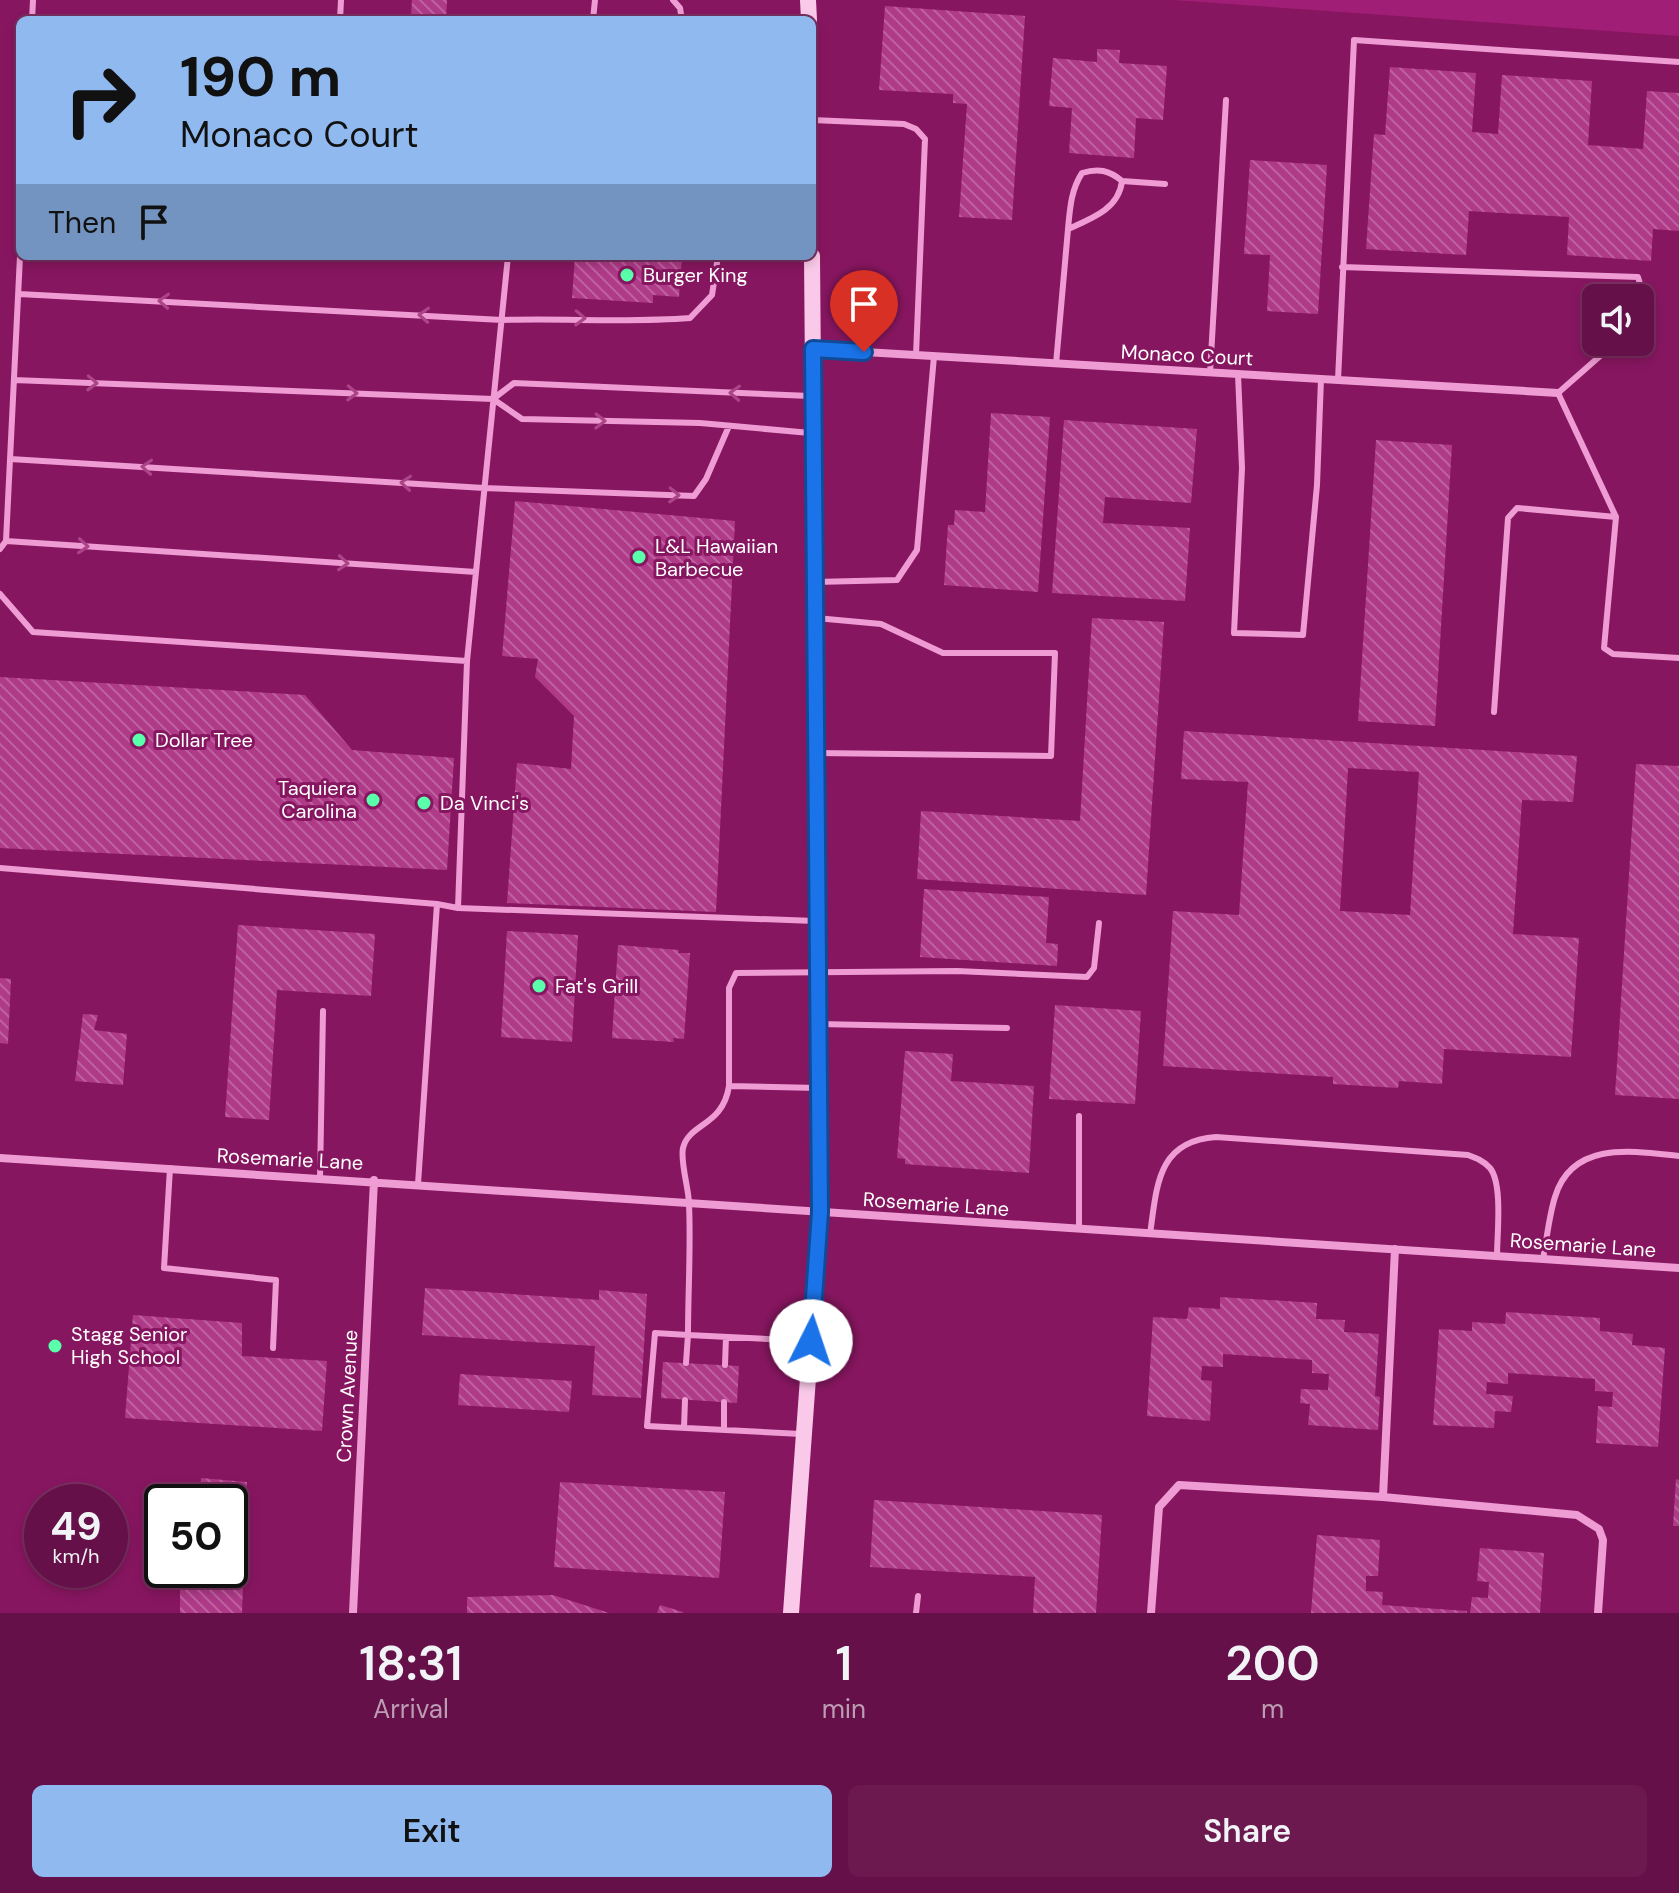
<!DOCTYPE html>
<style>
:root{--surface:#651048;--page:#6b194f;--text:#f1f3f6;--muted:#bc9db4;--line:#793060;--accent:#90b9f0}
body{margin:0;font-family:"DM Sans",sans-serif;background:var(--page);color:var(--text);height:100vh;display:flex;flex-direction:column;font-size:30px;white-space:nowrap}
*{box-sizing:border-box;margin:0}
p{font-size:26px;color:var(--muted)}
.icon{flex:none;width:44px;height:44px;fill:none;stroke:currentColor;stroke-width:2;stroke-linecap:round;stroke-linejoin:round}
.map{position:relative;height:1613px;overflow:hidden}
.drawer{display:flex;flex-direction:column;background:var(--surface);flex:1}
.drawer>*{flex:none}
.banner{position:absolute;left:16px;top:16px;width:800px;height:244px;border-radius:12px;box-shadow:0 4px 12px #0003,0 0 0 2px var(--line);background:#90b9f0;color:#111;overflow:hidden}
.controls{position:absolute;left:1582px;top:284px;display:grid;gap:16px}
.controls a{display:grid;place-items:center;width:72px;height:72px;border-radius:12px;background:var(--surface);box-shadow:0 4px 12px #0003,0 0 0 2px var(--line);font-size:40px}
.speed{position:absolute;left:24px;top:1484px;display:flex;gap:16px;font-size:40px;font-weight:700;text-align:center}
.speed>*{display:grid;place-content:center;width:104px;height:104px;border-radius:50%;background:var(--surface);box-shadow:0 4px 12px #0003,0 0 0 2px var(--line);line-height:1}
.speed small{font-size:20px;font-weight:400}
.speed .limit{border:4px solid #111;border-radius:12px;background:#fff;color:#111}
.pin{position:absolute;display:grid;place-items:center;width:68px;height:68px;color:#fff;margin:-82px -34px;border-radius:50% 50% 50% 0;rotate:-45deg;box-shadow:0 0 8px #0007}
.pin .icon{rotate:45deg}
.me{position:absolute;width:88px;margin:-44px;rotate:4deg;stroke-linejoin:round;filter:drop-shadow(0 0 6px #0008)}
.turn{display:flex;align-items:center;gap:28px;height:168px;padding:0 32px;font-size:36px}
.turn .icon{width:104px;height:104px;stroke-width:2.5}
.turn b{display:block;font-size:56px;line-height:68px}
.then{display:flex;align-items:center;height:76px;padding:0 32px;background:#0003;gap:16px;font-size:30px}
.eta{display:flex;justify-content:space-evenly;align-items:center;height:136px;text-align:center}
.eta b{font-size:48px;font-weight:600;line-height:56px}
.button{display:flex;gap:16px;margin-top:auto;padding:16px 32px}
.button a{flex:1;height:92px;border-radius:12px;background:var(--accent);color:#111;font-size:32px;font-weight:600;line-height:92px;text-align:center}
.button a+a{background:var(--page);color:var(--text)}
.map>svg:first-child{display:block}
.green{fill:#a11e76}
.building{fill:url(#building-back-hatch);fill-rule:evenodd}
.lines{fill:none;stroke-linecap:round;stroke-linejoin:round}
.lane{stroke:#ee9cd3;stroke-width:6}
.street{stroke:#ee9cd3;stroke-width:8}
.secondary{stroke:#fac9e9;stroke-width:16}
.oneway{stroke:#ab4588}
.route-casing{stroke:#114b97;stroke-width:20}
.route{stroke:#1a73e8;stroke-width:14}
.poi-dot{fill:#59ffaa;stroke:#871660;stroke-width:3}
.labels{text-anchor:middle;stroke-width:6;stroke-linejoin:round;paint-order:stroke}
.poi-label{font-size:20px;fill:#fff;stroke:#871660;text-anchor:start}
.street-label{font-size:20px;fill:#fff;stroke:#871660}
</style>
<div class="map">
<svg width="1679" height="1613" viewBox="0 0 1679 1613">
<defs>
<pattern id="building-back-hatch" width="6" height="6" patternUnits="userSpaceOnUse" patternTransform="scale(2)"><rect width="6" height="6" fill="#af3a88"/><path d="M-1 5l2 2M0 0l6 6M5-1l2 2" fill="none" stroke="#bf61a0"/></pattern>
</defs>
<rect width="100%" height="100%" fill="#871660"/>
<!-- green -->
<path class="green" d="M1173,0H1679V36Z"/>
<!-- building -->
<path class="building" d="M412,0H447L446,20H406V16H411Z
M885,6L1025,16L1012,220L959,217L967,104L953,103V94L879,90Z
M1097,49L1120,50L1119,63L1167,66L1163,120L1136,118L1134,158L1069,153L1072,108L1049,106L1053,58L1097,62Z
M1390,67L1476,73L1472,132L1498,134L1502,75L1592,81L1588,145L1643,149L1647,91L1679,93V231L1653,229L1651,261L1567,255L1569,217L1469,211L1466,255L1366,249L1374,134L1385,135Z
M1250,160L1327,165L1318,314L1267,311L1270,255L1244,254Z
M575,256H682L679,297L653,295V303L572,298Z
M991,413L1050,417L1038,592L944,585L948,525H954L955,510L985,512Z
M1064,420L1197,429L1191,503L1105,497L1103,523L1190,528L1185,601L1052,593Z
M1376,440L1452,445L1435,726L1358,721Z
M515,501L735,521L716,912L507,903L517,763L571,769L574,716L535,677L538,659L502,656Z
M1092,618L1164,622L1146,895L917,879L921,811L1080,821Z
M0,677L305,695L352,750L454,758L447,870L0,848Z
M1184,731L1577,756L1573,802L1522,800L1513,934L1579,938L1571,1057L1444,1049L1442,1084L1399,1081L1398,1088L1333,1084V1077L1163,1066L1173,911L1239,915L1248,782L1181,779ZM1348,768L1419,772L1410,915L1340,911Z
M1636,764L1679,766V1099L1615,1095Z
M924,889L1049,897L1046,943L1058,944L1057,966L920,957Z
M238,925L375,934L371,996L277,990L269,1120L225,1117Z
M507,931L578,935L572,1042L501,1037Z
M618,945L679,950L678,953H690L684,1039L673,1038L674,1042L612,1038Z
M0,978L11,979L8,1044L0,1043Z
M1055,1005L1141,1011L1135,1104L1049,1099Z
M83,1014L98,1015L94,1030L127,1034L123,1085L75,1081Z
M905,1051L953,1054L951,1081L1034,1086L1029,1173L905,1164V1159L897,1158Z
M425,1288L599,1300V1290L647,1294L641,1398L592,1395L595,1346L422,1335Z
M1220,1297L1317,1303L1316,1319L1345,1320L1344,1332L1379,1334L1375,1396L1380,1397L1378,1430L1308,1425L1310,1404L1300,1403L1301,1389L1328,1390L1329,1374L1312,1373V1360L1223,1354V1367L1202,1366L1201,1380L1212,1381L1210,1421L1147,1416L1153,1317L1187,1319L1189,1307L1220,1309Z
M1506,1312L1600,1318V1331L1633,1334L1632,1345L1665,1348L1658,1447L1596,1443L1598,1406L1612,1407L1613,1392L1595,1391V1379L1508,1373V1384L1487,1382L1486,1394L1513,1396L1511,1412L1495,1411L1494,1428L1433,1425L1439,1329L1472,1331V1322L1505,1324Z
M133,1315L242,1323V1356L327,1361L322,1431L125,1418Z
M663,1362L739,1366L737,1403L661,1398Z
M460,1374L572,1381L569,1412L458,1405Z
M201,1478L247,1482L242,1613H180V1572L230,1570V1502H200Z
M1676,1479L1679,1480V1526H1673Z
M560,1482L725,1492L719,1578L554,1567Z
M874,1500L1102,1515L1096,1613H1033L1035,1577L870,1567Z
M1317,1535L1380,1540L1378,1576H1366V1591L1383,1592L1382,1605L1467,1611V1613H1311Z
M1480,1548L1544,1553L1540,1613H1470L1472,1597L1488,1598L1489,1582L1477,1581Z
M553,1595L609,1613H467V1597Z
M660,1605L683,1612V1613H657Z"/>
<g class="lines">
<!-- lane -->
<path class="lane" d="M673,0L680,8L682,20
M32,20L33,0
M340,20L341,0
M593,20L595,0
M812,120L904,124L916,129L925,139L916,355
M1122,181L1165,184
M1342,267L1638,277L1641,287L1639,298
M19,294L502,320C565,318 628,323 690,318L712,295L718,256
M1616,342L1558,393L1616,517L1604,648L1613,654L1679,658
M1056,364L1068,229C1070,208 1071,190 1082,173C1098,168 1109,170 1122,181C1119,209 1091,219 1068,229
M1210,373L1226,100
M1238,374L1242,468L1234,633L1303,635L1317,485L1321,379
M14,380L493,399L522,419L700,423L810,433
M1338,380L1354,40L1679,62
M493,399L514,383L810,396
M10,459L484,488L694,496L706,479L729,426
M6,541L476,572
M0,549L6,541L20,256
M815,582L897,580L917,550L934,356
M0,594L33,632L467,661L508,256
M816,618L881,624L943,653H1055L1051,756L817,753
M467,661L458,908L815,921
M1494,712L1508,518L1517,508L1616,517
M0,868L437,904
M819,1024L1007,1028
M729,1086L818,1088
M170,1168L164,1268L276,1280L273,1348
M320,1178L323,1011
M418,1184L437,904L458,908
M1079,1229V1116
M1150,1234C1157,1186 1157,1141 1216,1137L1468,1155C1476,1158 1484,1161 1490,1168C1503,1184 1497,1235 1497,1256
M1543,1259C1547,1238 1549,1216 1555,1197C1572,1140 1634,1151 1679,1156
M809,1341L688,1335C688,1291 691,1247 689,1204C689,1189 680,1162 683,1148C689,1123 723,1126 729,1086V988L736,973L957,971L1087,977L1094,968L1099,923
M686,1363L688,1335L655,1333L647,1426L801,1434
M725,1365L726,1337
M684,1428L685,1400
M724,1430V1402
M916,1613L918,1596"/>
<!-- street -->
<path class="street" d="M813,349L1558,393
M0,1158L1679,1268
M1383,1497L1395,1249
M353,1613L374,1180
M1151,1613L1159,1507L1179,1485L1383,1497L1577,1515L1599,1529L1603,1540L1598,1613"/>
<!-- secondary -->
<path class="secondary" d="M808,0L809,20
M791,1613L820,1212L812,256"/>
</g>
<!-- one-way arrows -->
<defs><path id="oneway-chevron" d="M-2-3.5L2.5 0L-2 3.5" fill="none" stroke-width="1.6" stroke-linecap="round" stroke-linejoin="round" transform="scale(2)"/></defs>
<g class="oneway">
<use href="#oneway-chevron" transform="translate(164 301) rotate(-177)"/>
<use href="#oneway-chevron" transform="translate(424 315) rotate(-177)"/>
<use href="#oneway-chevron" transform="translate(580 318) rotate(2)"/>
<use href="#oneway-chevron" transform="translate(92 383) rotate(2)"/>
<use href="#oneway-chevron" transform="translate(352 393) rotate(2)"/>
<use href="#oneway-chevron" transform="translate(735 393) rotate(-177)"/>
<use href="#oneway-chevron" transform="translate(600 421) rotate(1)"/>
<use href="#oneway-chevron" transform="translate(147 467) rotate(-176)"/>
<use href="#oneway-chevron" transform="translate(406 483) rotate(-176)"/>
<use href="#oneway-chevron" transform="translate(674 495) rotate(2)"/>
<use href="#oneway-chevron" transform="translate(83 546) rotate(4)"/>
<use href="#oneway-chevron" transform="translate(343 563) rotate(4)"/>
</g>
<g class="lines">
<!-- route casing -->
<g class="route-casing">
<path id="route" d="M811,1341L820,1212L813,349L864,352"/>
</g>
<!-- route -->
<use href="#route" class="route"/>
</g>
<!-- markers -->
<g class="poi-dot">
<circle cx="627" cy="275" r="8"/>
<circle cx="639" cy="557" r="8"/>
<circle cx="139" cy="740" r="8"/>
<circle cx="373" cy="800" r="8"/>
<circle cx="424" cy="803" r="8"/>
<circle cx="539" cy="986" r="8"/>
<circle cx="55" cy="1346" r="8"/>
</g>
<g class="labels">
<!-- poi labels -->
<g class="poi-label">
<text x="643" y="282">Burger King</text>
<text x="655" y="553">L&amp;L Hawaiian<tspan x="655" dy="23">Barbecue</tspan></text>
<text x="155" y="747">Dollar Tree</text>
<text x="357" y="795" text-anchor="end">Taquiera<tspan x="357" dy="23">Carolina</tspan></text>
<text x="440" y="810">Da Vinci's</text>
<text x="555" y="993">Fat's Grill</text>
<text x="71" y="1341">Stagg Senior<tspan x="71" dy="23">High School</tspan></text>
</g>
<!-- street labels -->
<g class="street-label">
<text transform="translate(1187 355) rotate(3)" y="7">Monaco Court</text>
<text transform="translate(290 1159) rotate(3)" y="7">Rosemarie Lane</text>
<text transform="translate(936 1204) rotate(4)" y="7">Rosemarie Lane</text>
<text transform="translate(1583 1245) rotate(4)" y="7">Rosemarie Lane</text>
<text transform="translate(347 1396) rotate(-87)" y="7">Crown Avenue</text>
</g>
</g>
</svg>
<div class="controls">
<a><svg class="icon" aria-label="sound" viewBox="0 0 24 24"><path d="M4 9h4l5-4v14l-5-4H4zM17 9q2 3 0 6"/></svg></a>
</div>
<div class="speed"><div>49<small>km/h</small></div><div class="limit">50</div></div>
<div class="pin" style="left:864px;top:352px;background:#d93025"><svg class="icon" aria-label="arrive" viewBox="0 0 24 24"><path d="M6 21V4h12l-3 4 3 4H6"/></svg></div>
<svg class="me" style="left:811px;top:1341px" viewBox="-20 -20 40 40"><circle r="19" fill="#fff"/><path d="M0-13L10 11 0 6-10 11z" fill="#1a73e8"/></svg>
<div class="banner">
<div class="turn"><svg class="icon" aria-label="right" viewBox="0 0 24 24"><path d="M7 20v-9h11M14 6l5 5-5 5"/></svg><div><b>190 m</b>Monaco Court</div></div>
<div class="then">Then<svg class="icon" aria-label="arrive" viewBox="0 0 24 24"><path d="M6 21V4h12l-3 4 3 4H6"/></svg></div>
</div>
</div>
<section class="drawer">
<div class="eta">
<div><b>18:31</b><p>Arrival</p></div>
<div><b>1</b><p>min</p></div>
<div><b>200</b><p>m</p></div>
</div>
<div class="button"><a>Exit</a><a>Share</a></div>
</section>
